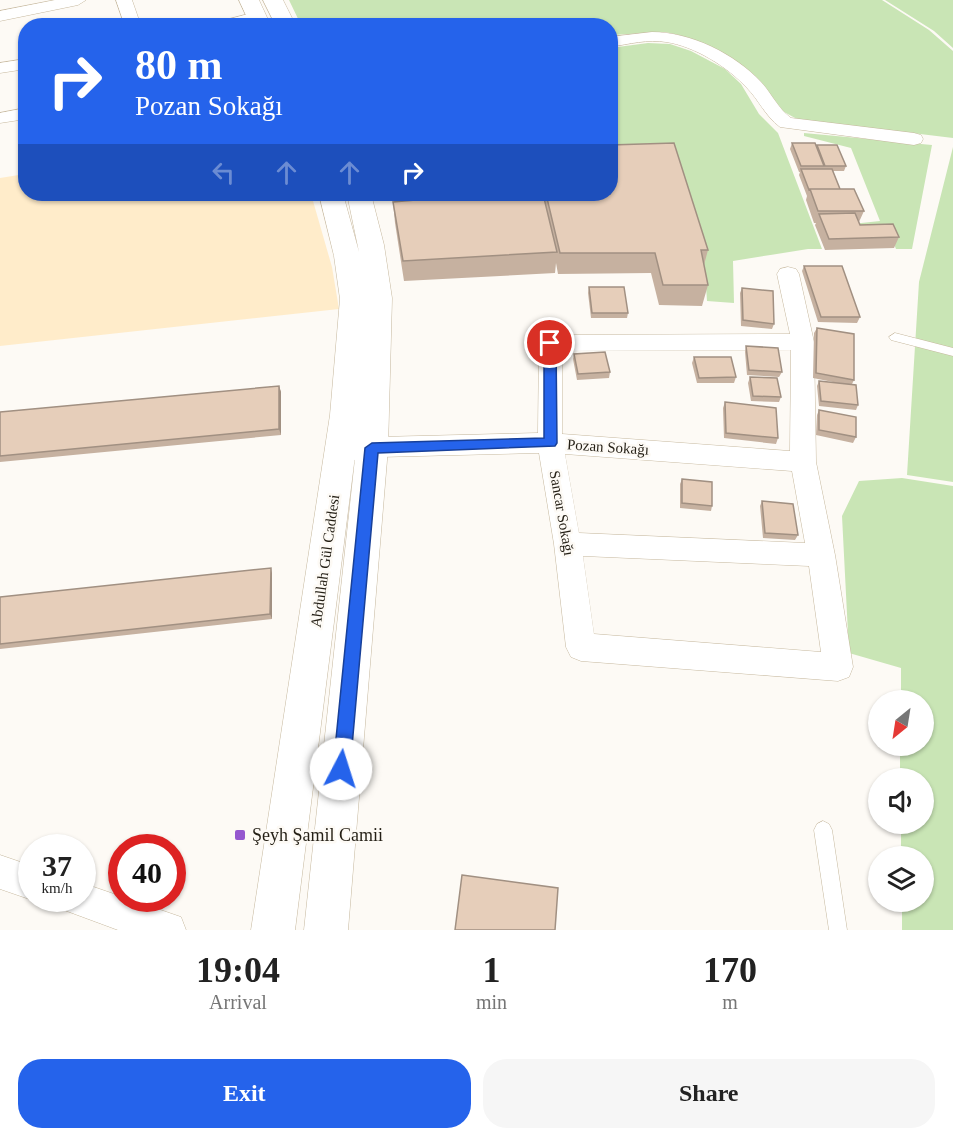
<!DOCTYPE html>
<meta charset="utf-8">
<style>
:root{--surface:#fff;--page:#f6f6f6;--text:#222;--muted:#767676;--accent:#2563eb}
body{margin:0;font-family:"Times New Roman",serif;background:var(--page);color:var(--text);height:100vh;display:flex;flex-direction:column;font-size:22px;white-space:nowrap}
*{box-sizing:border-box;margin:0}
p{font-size:20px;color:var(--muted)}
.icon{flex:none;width:33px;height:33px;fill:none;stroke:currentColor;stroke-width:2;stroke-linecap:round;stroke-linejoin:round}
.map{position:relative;height:930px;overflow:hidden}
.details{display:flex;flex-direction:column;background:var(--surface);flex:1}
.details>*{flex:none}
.hud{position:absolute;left:18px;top:18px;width:600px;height:183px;border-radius:24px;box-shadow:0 2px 4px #0004;background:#2563eb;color:#fff;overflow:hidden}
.needle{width:39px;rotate:210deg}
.fabs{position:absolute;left:868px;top:690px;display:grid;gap:12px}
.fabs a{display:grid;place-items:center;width:66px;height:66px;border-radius:50%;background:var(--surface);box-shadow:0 2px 4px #0004;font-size:30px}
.speed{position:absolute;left:18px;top:834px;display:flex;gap:12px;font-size:30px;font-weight:700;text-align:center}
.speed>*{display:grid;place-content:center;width:78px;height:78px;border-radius:50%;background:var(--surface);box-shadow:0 2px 4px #0004;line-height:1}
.speed small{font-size:15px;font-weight:400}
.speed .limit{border:9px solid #d22;background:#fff;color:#111}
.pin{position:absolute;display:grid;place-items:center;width:51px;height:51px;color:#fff;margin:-26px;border:3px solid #fff;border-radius:50%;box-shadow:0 2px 6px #0007}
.me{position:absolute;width:66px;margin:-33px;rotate:5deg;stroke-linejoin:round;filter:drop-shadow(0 0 4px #0008)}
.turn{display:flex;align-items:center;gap:21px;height:126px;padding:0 18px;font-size:27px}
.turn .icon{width:78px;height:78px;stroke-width:2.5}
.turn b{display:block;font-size:42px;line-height:51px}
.lanes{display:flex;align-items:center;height:57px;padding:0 18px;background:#0003;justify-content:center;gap:30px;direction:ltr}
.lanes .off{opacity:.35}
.eta{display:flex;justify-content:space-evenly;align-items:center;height:102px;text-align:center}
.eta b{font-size:36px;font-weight:800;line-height:42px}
.cta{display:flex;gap:12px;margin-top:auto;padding:12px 18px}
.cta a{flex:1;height:69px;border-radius:24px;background:var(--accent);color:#fff;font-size:24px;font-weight:800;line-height:69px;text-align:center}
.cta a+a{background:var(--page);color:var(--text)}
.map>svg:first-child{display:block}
.built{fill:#ffecca}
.green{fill:#c9e5b5}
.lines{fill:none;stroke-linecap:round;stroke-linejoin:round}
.service-casing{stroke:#c6b89e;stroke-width:1}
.minor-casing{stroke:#c6b89e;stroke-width:1}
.tertiary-casing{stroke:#c6b89e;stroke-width:1}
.service{fill:#fff;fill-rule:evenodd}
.minor{fill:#fff;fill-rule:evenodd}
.tertiary{fill:#fff;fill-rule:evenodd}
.wall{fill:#c6b1a0}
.shaded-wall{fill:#a19082}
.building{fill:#e6ceba;stroke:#a19082;stroke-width:1.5}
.route{fill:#2563eb;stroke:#184099;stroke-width:1.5}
.poi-dot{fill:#9558cf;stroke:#fdfaf5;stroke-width:2}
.labels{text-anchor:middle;stroke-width:5;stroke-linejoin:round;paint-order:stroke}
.street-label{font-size:15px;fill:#241f15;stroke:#fdfaf5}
.near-poi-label{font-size:18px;fill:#241f15;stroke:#fdfaf5;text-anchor:start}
</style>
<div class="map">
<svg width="953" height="930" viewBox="0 0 953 930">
<rect width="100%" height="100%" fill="#fdfaf5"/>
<!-- built -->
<path class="built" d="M25,174L26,194H311L332,267L339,309L0,346V178Z"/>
<!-- green -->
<path class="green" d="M289,0H882L929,30L953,51V138L797,119L784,112L769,94L679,35L665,32L611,35L610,26L301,25Z
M885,0H953V48L934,31Z
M648,43L670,44L691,51L725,69L741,84L759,114L778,133L822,249H808L733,261L734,303L707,301L705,271L701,252L611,165L610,48Z
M804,133L932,145L912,249H896L890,234L852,224L880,221L851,148L804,136Z
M953,147V482L907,475L919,282Z
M902,478L953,486V930H902V902H924V856H901V824H924V778H900V746H924V700H901V668L849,653L842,516L859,481Z"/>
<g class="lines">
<!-- service casing -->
<g class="service-casing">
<path id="service" d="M895,333L953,348V356L891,340L889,337Z
M823,821L829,824L832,830L847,930H829L814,830L817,824Z"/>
</g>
<!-- minor casing -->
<g class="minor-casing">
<path id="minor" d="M55,0H86L78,5L0,21V11Z
M116,0H132L141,26H125Z
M256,12L262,14L264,17L262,20L241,26H212L214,23Z
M652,32C691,32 735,54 761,82C772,94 778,109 791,118L914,133L921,135L923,139L921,143L914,145L780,127C765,116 759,100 747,88C728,67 694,46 666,42C648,39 629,44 610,47V37Z
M26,59V69L0,73V63Z
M26,108V119L0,123V113Z
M788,267L796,269L799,274L814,342L816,462L835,555L853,667L849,677L838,681L581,661L571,657L566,647L554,544L539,453L379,457L354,460L345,457L341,450L345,443L379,437L538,433L539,343L542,337L550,335L790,334L777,274L780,269ZM791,350L790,451L562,434V351ZM565,454L792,471L805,543L579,533ZM583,556L809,566L821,652L594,634Z
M0,855L32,866V898H36L32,900L0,889Z
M82,883L181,917L186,930H118L64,910L59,898H82Z"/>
</g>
<!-- tertiary casing -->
<g class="tertiary-casing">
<path id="tertiary" d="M239,0H259L271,26H251Z
M263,0H283L296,26H276Z
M319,194H343L359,252L347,194H371L384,245L392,298L388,448L348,930H304L357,440L295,930H251L330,415L340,299L334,256Z"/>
</g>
<!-- service -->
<use href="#service" class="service"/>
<!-- minor -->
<use href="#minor" class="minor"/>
<!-- tertiary -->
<use href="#tertiary" class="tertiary"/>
</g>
<!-- wall -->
<path class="wall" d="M792,143L816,146L817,145L846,166L844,171H833L840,189L864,211L859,222L860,225L899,237L894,248L825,250L815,225L816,223H814L806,200L807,196L799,175L800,172H799L790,149Z
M412,194H610L708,250L704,265L708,285L702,306L659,305L651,273L558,274L556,263L555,273L404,281L395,223L393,202L413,200Z
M804,266L860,317L857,323L818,322L802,271Z
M589,287L628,313L627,318H591L588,293Z
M742,288L774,324L772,329L741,326L740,293Z
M817,328L854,380L852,384L858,405L856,410L819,406L817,386L819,381L838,383L813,378L814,333Z
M746,346L782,372L779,377L747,375L745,352Z
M574,354L610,372L609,378L577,380L573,359Z
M694,357L736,377L734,383H697L692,363Z
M750,377L781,397L779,402L751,401L748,383Z
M279,386L281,392V435L0,462V412Z
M725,402L778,438L776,444L724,438L723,408Z
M819,410L856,437L853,443L816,435L817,415Z
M682,479L712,506L711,511L680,508V484Z
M762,501L798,535L795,540L763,538L760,506Z
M272,573V619L0,649V597Z"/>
<!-- shaded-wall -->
<path class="shaded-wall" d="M279,386L281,392V435L279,429Z
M271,568L272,573V619L270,614Z"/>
<!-- building -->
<path class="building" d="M674,143L708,250H701L708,285H663L655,253H560L546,194H610V145Z
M792,143H815L824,166H801Z
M817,145H837L846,166H825Z
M801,169H832L840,189H810L809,190Z
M810,189H854L864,211H818Z
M414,194H543L557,252L403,261L393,202L415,200Z
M855,213L860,225L893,224L899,237L829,239L819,214Z
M804,266H842L860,317H821Z
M589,287H624L628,313H592Z
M742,288L773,291L774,324L743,320Z
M817,328L854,334V380L816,373Z
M746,346L778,348L782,372L749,370Z
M605,352L610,372L578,374L574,354Z
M694,357H731L736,377L699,378Z
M750,377L777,378L781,397L753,396Z
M819,381L856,385L858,405L821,401Z
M279,386V429L0,456V412Z
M725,402L776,408L778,438L726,433Z
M819,410L856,417V437L819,430Z
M682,479L712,482V506L682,503Z
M762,501L793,504L798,535L765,533Z
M271,568L270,614L0,644V597Z
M462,875L558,888L555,930H455Z"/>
<!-- route -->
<path class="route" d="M550,339L556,343L557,443L555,446L378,453L350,769L347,775L341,778L335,775L333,769L365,448L372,443L544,438V343Z"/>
<!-- markers -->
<rect class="poi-dot" x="234" y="829" width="12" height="12" rx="3"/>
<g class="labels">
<!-- street labels -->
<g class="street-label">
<text transform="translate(608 447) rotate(4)" y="5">Pozan Sokağı</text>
<text transform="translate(562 513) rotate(80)" y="5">Sancar Sokağı</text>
<text transform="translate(325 561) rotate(-82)" y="5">Abdullah Gül Caddesi</text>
</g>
<!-- near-poi labels -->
<g class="near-poi-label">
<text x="252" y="841">Şeyh Şamil Camii</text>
</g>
</g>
</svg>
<div class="fabs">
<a><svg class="needle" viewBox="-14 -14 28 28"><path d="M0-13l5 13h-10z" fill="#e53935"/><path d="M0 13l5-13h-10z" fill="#767676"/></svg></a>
<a><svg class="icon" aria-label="sound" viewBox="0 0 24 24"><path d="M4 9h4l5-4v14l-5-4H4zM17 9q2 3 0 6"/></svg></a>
<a><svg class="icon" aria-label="layers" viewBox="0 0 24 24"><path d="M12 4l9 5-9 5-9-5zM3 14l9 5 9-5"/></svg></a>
</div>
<div class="speed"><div>37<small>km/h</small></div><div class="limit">40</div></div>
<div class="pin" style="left:550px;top:343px;background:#d93025"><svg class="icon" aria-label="arrive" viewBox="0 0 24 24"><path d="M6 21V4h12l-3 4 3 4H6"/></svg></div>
<svg class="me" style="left:341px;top:769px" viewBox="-20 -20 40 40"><circle r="19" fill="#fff"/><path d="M0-13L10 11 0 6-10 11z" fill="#2563eb"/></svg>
<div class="hud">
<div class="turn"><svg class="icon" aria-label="right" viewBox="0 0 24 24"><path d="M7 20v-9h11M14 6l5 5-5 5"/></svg><div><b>80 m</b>Pozan Sokağı</div></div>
<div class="lanes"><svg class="icon off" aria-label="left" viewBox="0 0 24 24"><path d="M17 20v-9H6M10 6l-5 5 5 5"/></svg><svg class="icon off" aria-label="ahead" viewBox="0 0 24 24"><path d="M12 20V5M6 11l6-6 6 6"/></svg><svg class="icon off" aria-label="ahead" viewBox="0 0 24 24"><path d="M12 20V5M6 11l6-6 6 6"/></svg><svg class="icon" aria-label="right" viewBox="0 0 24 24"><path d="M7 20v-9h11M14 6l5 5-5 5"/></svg></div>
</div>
</div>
<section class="details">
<div class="eta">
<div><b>19:04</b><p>Arrival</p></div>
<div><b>1</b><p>min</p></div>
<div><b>170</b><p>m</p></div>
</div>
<div class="cta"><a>Exit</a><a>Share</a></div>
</section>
